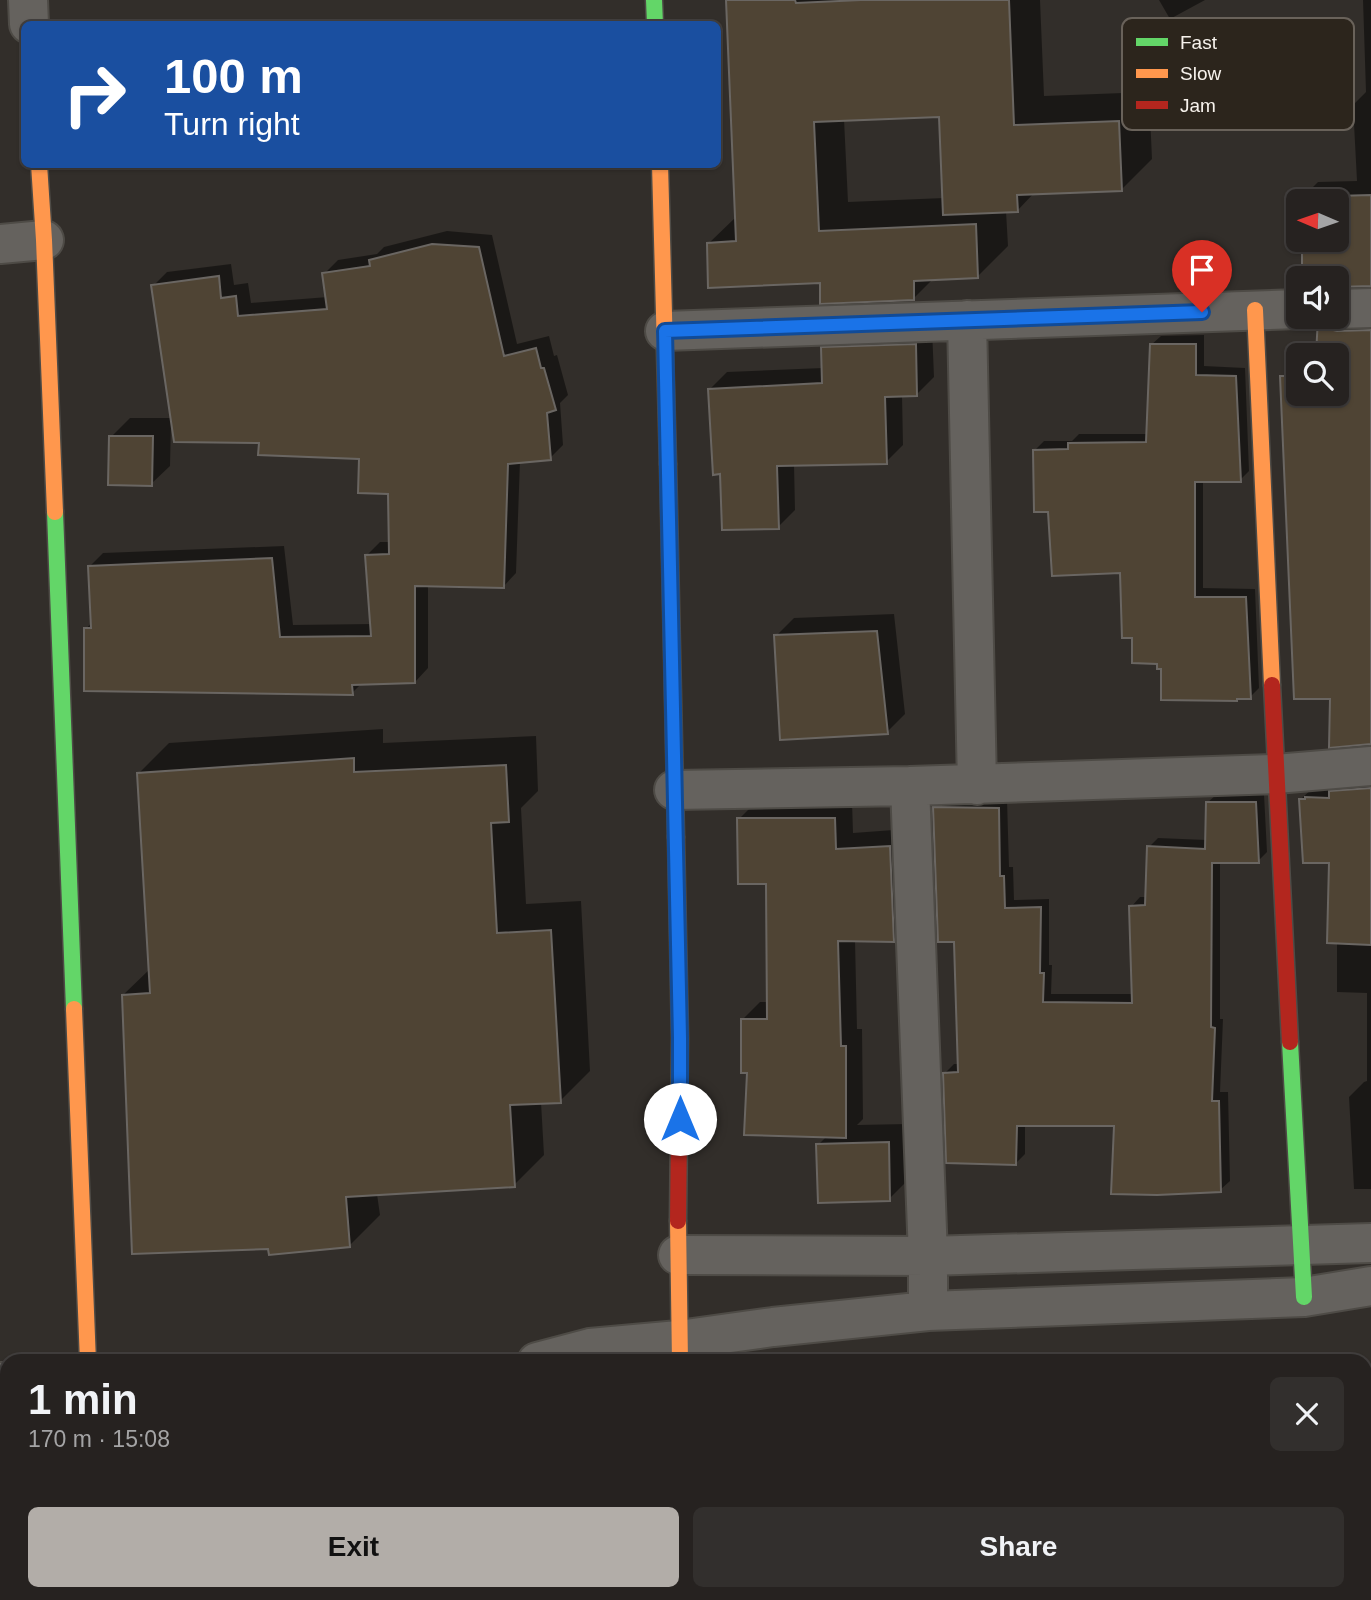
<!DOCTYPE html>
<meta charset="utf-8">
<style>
:root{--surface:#262220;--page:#322f2d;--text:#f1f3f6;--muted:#a4a4a5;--line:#423f3e;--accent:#b2ada8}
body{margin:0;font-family:Arial,sans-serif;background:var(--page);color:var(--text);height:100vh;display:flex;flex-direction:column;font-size:26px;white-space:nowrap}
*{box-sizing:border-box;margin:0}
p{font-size:23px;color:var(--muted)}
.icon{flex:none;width:38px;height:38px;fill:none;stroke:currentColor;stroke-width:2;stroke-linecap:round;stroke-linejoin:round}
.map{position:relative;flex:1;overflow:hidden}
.details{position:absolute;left:0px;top:1354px;width:1372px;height:247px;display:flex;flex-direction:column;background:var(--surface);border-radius:21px 21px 0 0;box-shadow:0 2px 5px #0004,0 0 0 2px var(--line)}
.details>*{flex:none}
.hud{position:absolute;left:21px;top:21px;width:700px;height:147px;border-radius:10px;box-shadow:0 2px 5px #0004,0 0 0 2px var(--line);background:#1a4fa0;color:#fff;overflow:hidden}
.needle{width:46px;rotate:272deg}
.tools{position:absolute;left:1286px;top:189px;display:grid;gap:14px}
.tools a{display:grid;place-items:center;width:63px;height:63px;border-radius:10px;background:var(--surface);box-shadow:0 2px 5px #0004,0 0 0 2px var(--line);font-size:35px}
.pin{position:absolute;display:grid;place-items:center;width:60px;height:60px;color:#fff;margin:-72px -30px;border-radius:50% 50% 50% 0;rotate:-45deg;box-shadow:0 0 7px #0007}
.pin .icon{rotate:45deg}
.me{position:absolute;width:77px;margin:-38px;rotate:0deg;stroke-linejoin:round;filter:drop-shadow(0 0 5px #0008)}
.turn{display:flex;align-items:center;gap:24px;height:147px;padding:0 28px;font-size:32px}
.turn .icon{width:91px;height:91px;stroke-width:2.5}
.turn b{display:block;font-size:49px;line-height:60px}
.round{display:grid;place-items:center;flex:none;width:74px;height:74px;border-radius:10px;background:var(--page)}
.head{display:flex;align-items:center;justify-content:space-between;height:119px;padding:0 28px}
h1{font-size:42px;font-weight:600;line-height:52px}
.primary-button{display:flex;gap:14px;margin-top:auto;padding:14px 28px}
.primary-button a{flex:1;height:80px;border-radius:10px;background:var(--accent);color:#111;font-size:28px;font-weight:600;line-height:80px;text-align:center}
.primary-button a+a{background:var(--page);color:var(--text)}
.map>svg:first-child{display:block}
.shadow{fill:#0007;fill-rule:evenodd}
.building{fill:#4f4434;stroke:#6a6662;stroke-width:2}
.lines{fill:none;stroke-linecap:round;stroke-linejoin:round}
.street-casing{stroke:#4e4b46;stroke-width:42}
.fast-casing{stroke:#4e4b46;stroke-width:19}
.slow-casing{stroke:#4e4b46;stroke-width:19}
.jam-casing{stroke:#4e4b46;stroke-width:19}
.street{stroke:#65625e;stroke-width:38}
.fast{stroke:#63d668;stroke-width:16}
.slow{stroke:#ff974d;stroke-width:16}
.jam{stroke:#b3261e;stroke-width:16}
.route-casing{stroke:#114b97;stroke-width:18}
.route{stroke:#1a73e8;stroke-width:12}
.key{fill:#2c251c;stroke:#69625a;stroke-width:2}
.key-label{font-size:19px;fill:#f7f2ec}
</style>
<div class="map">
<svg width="1371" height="1600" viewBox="0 0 1371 1600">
<rect width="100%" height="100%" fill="#322e2a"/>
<!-- shadow -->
<path class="shadow" d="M728,0H1040L1044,96L1149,92L1152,159L1122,189L1035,192L1017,211H1006L1008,246L978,276L934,278L913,299L822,281L709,243L737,216ZM941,116L944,198L848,202L844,119Z
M1159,0H1205L1170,19Z
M1363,0H1371V284L1337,285V278H1319V263H1304L1303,240H1337V201H1302V198L1318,182L1357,181L1353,105L1366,92Z
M447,231L492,235L517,344L549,336L554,356L557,355L568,395L560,403L563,445L550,458L520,461L516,573L503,587L428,585V668L415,682L362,683L352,693L86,629L92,622L90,566L103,553L284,546L293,625L371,624L366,556L380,542H390V493L361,457L261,441L171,423L170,466L151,484L111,437L130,418H172L153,286L167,272L231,264L234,285L248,283L251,303L328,297L324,274L338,260L377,254L384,247Z
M1371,315V743L1331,697L1282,377L1298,361V394H1337V355H1318L1319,319L1322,317Z
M932,328L934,377L917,394L902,395L903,445L886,462L794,464L795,510L778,527L722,473L710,389L727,372L823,368V348L840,331Z
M1204,335V366L1245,368L1249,471L1240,480H1203V588L1255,589L1259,688L1250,697L1163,667L1159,662L1122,571L1050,510L1034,451L1044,441H1072L1079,434H1148L1151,345L1161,336Z
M894,614L905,714L887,732L776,636L794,618Z
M383,729V743L536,736L538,791L521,808L526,904L581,901L590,1071L560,1101L541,1102L544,1155L514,1185L377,1194L380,1215L350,1245L270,1247L123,995L151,968L139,773L169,743Z
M1371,774V1189H1354L1349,1097L1364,1082L1367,1081V993L1337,992V942L1331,861L1301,799L1317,784Z
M1217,794H1264L1267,852L1258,861H1220V1019H1223L1220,1092H1228L1230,1181L1220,1190L1115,1124H1025V1154L1016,1163L945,1073L954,1064H960L955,940L934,808L944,799H1007L1009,867H1013L1014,900L1049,899V965H1052L1051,994H1133L1131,907L1140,897H1147L1149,847L1158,838L1207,840V803Z
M852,801L853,833L907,829L911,923L893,940H855L857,1029H862L863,1119L857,1125L907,1124L908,1180L889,1199L818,1145L827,1136L748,1071L743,1019L760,1002H768V882L739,819L756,802Z
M1365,1378H1371V1515H1365Z
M0,1454H3L7,1600H0Z
M239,1594H524V1600H239Z"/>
<!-- building -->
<path class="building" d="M726,0H795L796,3L861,0H1009L1014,125L1119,121L1122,191L1017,195L1018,212L943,215L939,117L814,122L819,231L976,224L978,278L914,281V300L820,304V283L708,288L707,243L736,241Z
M1371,195V286L1337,287V278H1317V265H1302V240H1337V201H1300V197Z
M432,244L479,247L504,356L536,348L541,368H544L556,410L547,413L551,460L508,464L504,588L415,586V683L352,685L353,695L84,691V628H91L88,566L272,558L280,637L371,636L365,555L389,554L388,494L358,493L359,459L258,455L259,443L174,442L151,285L219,276L221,298L236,296L238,316L327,309L322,273L370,266L369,260Z
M1318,318L1326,328L1337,331L1371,330V744L1329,748L1330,699H1294L1280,376H1298V394H1337V355H1316Z
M916,344L917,396L885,397L887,464L777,466L779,529L722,530L720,474L713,475L708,389L822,383L821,347Z
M1150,344H1196V375L1236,376L1241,482H1195V597H1246L1251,699H1237V701L1161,700V669H1157V664L1132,663V638H1122L1120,573L1052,576L1048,512H1034L1033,450L1068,449V443L1146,442Z
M109,436H153L152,486L108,485Z
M877,631L888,734L780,740L774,635Z
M354,758V772L506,765L509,822L491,823L497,933L551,930L561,1103L510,1105L515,1187L346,1197L350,1247L269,1255L268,1249L132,1254L122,995L150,993L137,773Z
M1371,788V945L1327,943L1329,863H1303L1299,799H1305V797L1329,798V791Z
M1206,802H1256L1259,863H1212L1211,1027L1215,1028L1212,1101H1219L1221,1192L1157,1195L1111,1194L1114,1126H1017L1016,1165L946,1163L943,1073L958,1072L954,942H938L933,807L999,808L1000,876H1004L1005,908L1041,907L1040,973H1044L1043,1002L1132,1003L1129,906L1145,905L1147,846L1205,849Z
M737,818H835L836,849L890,846L894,942L838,941L841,1046H846V1138L744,1135L747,1073H741V1019H767L766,884H738Z
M889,1142L890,1201L818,1203L816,1144Z"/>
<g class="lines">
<!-- street casing -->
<g class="street-casing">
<path id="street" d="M28,0L29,24
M0,244L44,240
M1337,309L1371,308
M967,320L977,785
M665,331L1298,309
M910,786L1276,774L1371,766
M674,790L910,786L928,1256V1311
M678,1255L928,1256L1371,1243
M537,1362L590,1348L679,1340L773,1327L928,1311L1304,1297L1371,1286
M0,1382H7"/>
</g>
<!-- fast casing -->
<g class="fast-casing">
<path id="fast" d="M654,0L655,24
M668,464L676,837
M55,512L74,1009
M1290,1042L1304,1297
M697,1594L698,1600"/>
</g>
<!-- slow casing -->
<g class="slow-casing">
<path id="slow" d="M39,164L44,240L55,512
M660,164L668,464
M1255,310L1272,685
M74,1009L88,1362
M678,1221L680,1362"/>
</g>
<!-- jam casing -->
<g class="jam-casing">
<path id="jam" d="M1272,685L1290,1042
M676,837L680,1038L678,1221"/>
</g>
<!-- street -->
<use href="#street" class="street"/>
<!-- fast -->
<use href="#fast" class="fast"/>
<!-- slow -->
<use href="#slow" class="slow"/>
<!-- jam -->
<use href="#jam" class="jam"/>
</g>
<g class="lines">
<!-- route casing -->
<g class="route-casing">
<path id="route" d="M680,1119V1038L665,331L1202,312"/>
</g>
<!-- route -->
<use href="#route" class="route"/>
</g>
<!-- legend -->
<rect x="1122" y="18" width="232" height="112" rx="10" class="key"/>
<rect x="1136" y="38" width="32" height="8" fill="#63d668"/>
<rect x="1136" y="69" width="32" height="9" fill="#ff974d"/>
<rect x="1136" y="101" width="32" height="8" fill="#b3261e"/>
<g class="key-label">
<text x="1180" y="49">Fast</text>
<text x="1180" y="80">Slow</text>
<text x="1180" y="112">Jam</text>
</g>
</svg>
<div class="tools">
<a><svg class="needle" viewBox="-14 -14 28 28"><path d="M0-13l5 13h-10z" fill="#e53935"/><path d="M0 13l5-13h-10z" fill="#a4a4a5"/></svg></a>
<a><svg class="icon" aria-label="sound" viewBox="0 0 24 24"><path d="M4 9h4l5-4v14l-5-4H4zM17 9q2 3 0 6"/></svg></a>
<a><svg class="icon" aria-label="search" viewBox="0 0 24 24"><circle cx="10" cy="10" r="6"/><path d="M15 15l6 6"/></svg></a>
</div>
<div class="pin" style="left:1202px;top:312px;background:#d93025"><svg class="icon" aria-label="arrive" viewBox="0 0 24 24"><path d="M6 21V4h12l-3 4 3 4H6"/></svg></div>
<svg class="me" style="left:680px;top:1119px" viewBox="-20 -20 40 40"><circle r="19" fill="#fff"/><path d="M0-13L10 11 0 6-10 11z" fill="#1a73e8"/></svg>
<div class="hud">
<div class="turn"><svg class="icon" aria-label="right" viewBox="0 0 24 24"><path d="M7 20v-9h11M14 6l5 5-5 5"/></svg><div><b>100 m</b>Turn right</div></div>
</div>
<section class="details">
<div class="head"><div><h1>1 min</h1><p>170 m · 15:08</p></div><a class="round"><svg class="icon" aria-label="close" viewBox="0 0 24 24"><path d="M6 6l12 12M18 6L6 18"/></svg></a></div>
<div class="primary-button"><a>Exit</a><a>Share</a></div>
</section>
</div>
